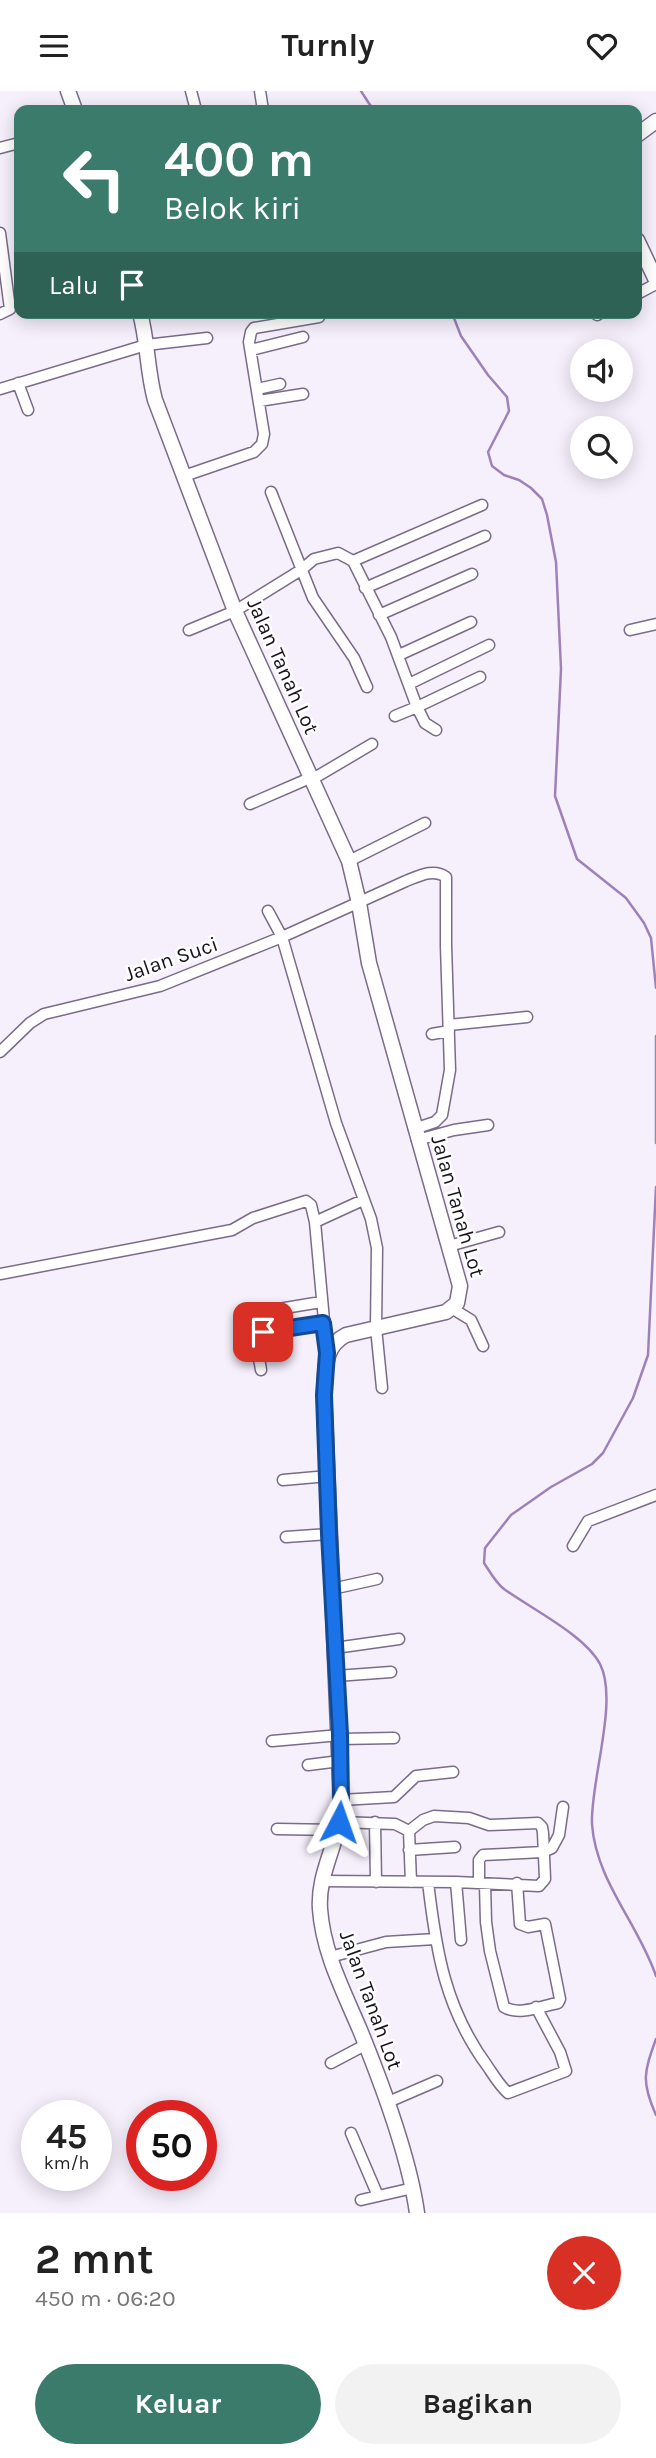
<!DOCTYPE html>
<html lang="id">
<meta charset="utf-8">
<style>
:root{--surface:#fff;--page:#f2f2f2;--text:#222;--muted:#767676;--accent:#3a7b6b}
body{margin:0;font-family:Karla,sans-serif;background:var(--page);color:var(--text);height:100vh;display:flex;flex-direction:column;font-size:26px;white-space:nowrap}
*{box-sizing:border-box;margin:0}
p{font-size:23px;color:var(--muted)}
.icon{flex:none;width:38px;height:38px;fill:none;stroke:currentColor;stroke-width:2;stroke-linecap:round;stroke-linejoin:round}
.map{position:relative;height:2122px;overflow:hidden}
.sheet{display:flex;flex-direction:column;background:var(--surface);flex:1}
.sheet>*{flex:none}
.top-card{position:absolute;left:14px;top:14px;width:628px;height:214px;border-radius:14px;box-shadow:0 4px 18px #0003;background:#3a7b6b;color:#fff;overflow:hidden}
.controls{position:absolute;left:570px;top:248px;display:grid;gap:14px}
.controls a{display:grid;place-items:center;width:63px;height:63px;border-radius:50%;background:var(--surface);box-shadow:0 4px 18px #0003;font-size:35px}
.speed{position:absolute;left:21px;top:2009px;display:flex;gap:14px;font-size:35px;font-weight:700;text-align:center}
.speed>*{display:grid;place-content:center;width:91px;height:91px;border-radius:50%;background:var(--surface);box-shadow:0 4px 18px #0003;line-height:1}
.speed small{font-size:18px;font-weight:400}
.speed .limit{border:10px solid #d22;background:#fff;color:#111}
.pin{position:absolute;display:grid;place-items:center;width:60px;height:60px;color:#fff;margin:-30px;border-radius:14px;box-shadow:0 4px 10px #0006}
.me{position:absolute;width:77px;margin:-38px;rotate:4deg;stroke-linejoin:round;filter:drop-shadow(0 0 5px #0008)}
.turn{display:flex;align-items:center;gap:24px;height:147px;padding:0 35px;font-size:32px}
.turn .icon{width:91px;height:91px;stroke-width:2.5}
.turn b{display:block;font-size:49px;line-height:60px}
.then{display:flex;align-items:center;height:66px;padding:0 35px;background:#0003;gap:14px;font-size:26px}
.round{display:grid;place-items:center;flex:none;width:74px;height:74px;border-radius:37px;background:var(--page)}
.summary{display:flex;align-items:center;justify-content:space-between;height:119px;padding:0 35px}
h1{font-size:42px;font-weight:700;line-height:52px}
.button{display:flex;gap:14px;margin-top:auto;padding:14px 35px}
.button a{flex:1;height:80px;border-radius:42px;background:var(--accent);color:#fff;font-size:28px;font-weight:700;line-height:80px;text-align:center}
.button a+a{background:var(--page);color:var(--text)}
header{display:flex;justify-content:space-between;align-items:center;height:91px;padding:0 35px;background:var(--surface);font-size:32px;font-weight:700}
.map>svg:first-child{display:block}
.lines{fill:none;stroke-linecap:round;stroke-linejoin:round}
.stream{stroke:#9f81ba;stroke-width:2.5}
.street-casing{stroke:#7a6b89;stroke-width:13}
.secondary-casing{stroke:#7a6b89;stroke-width:17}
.street{stroke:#fff;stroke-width:10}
.secondary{stroke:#fff;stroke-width:14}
.route-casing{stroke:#114b97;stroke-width:18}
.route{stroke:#1a73e8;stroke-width:12}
.labels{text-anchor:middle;stroke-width:5;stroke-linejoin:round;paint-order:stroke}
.street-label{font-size:21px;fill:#18121d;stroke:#fff}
</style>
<header><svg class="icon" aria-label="menu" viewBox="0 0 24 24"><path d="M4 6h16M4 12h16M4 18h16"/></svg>Turnly<svg class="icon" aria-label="heart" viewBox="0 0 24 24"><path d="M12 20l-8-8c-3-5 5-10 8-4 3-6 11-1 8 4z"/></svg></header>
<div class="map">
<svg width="656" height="2122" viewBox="0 0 656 2122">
<rect width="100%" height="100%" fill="#f6f0fd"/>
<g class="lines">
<!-- stream -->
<path class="stream" d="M361,0L370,14L379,19
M452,222L461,245L488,284L507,306L509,320L488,361L492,375L504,384L519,389L531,397L542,408L547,424L556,471L561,578L555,705L577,768L626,807L644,832L651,847L656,897
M656,945V1052
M656,1096L648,1264L633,1307L603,1362L592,1373L551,1396L511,1424L485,1457L484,1472C490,1481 496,1492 504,1498C530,1517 585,1544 600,1573C619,1610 590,1691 592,1733C596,1790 638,1832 656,1885
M656,1948C644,1981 641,1991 656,2024"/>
<!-- street casing -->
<g class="street-casing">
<path id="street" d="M191,0L196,19
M260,0L263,19
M0,57L19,52
M0,142L10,218L0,223
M637,203L656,193
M597,224L600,222
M251,259L303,246
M18,292L28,319
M0,298L146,254L207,247
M257,298L280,293
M259,310L303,303
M184,385L254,361L262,353L264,343L249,251L251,241L254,237L319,226
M271,401L313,507L354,567L367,596
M353,470L482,414
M365,497L485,445
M379,524L472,483
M189,539L235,520L301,479L314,468L338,462L353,470L391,546L417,616L480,586
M630,539L656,533
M399,564L471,531
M409,593L489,554
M395,625L417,616L425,632L436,639
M311,689L372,653
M250,713L310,687
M349,770L425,732
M268,820L282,846L336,1032L371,1128L377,1157L376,1237L382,1297
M449,934L527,926
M432,943L449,940
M0,961L30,932L44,923L160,895L282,846L406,790C419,785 433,777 446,786V855L450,979L442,1024L435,1031L414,1038
M417,1049L454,1039L488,1034
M315,1131L363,1109
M449,1155L499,1141
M0,1183L232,1139L253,1127L306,1110L311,1114L315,1131L327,1262
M453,1218L471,1229L483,1255
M254,1222L321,1211
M261,1279C259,1263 250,1246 268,1239L323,1232
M283,1389L328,1385
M286,1446L329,1443
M573,1455L588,1430L656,1404
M332,1498L377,1488
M335,1557L399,1548
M336,1585L391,1581
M340,1648L394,1647
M272,1650L340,1644
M308,1674L340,1670
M341,1709L394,1706L416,1685L453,1681
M339,1731L395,1733L409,1740
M375,1731L376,1791
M277,1738L337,1739
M409,1740L411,1791
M409,1759L455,1756
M321,1790L456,1791L539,1795L545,1788L543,1742L542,1736L538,1732L489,1734L469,1727L434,1725L423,1729L409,1740
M428,1791C436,1860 445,1918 488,1976C494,1985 500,1995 508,2002L566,1980L560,1961L536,1916
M456,1791L461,1849
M479,1792V1769L483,1764L543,1761L552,1757L559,1744L563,1716
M485,1793L486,1831L490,1860L504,1916C518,1925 542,1915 558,1912L560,1908L545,1833L528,1836L520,1833L517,1792
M330,1866L386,1851L435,1848
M331,1972L365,1954
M386,2012L437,1990
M351,2042L378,2105
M361,2109L413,2097"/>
</g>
<!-- secondary casing -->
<g class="secondary-casing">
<path id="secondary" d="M68,0L75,19
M637,44L656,30
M637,149L656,189
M140,222C148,251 147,280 155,309L235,520L349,770L359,812L369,872L460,1195L457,1212L446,1221L346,1244C322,1256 326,1281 324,1304L341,1709C340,1719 340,1730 337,1740C330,1767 318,1790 320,1818C323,1861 343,1899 360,1939C382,1993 409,2064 417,2122"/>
</g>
<!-- street -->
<use href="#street" class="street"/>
<!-- secondary -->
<use href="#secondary" class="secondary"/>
</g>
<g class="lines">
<!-- route casing -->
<g class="route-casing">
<path id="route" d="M263,1241L323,1232L327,1262L324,1304L329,1443L340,1643L341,1709L339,1731"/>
</g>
<!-- route -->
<use href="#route" class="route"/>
</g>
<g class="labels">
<!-- street labels -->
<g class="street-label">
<text transform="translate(283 575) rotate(66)" y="7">Jalan Tanah Lot</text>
<text transform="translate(171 868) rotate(-19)" y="7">Jalan Suci</text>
<text transform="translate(458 1115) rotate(74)" y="7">Jalan Tanah Lot</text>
<text transform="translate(371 1909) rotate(70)" y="7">Jalan Tanah Lot</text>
</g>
</g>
</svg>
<div class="controls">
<a><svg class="icon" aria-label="sound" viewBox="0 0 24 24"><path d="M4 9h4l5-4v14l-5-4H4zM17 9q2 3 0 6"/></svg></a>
<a><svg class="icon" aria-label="search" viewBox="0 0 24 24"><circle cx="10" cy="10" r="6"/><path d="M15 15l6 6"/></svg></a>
</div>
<div class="speed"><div>45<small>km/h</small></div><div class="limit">50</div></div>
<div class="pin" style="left:263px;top:1241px;background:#d93025"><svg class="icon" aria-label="arrive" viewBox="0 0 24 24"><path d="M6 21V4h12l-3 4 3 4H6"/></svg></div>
<svg class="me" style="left:339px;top:1731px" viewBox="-20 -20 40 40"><path d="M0-17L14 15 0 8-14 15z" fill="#1a73e8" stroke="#fff" stroke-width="4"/></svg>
<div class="top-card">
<div class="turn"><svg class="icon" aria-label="left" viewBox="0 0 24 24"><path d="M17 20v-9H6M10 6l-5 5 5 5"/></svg><div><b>400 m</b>Belok kiri</div></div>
<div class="then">Lalu<svg class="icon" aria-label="arrive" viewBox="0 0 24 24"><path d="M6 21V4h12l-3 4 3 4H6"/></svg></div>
</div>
</div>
<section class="sheet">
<div class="summary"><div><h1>2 mnt</h1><p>450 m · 06:20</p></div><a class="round" style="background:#d93025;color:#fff"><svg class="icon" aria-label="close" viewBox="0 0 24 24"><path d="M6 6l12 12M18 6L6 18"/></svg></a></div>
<div class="button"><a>Keluar</a><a>Bagikan</a></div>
</section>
